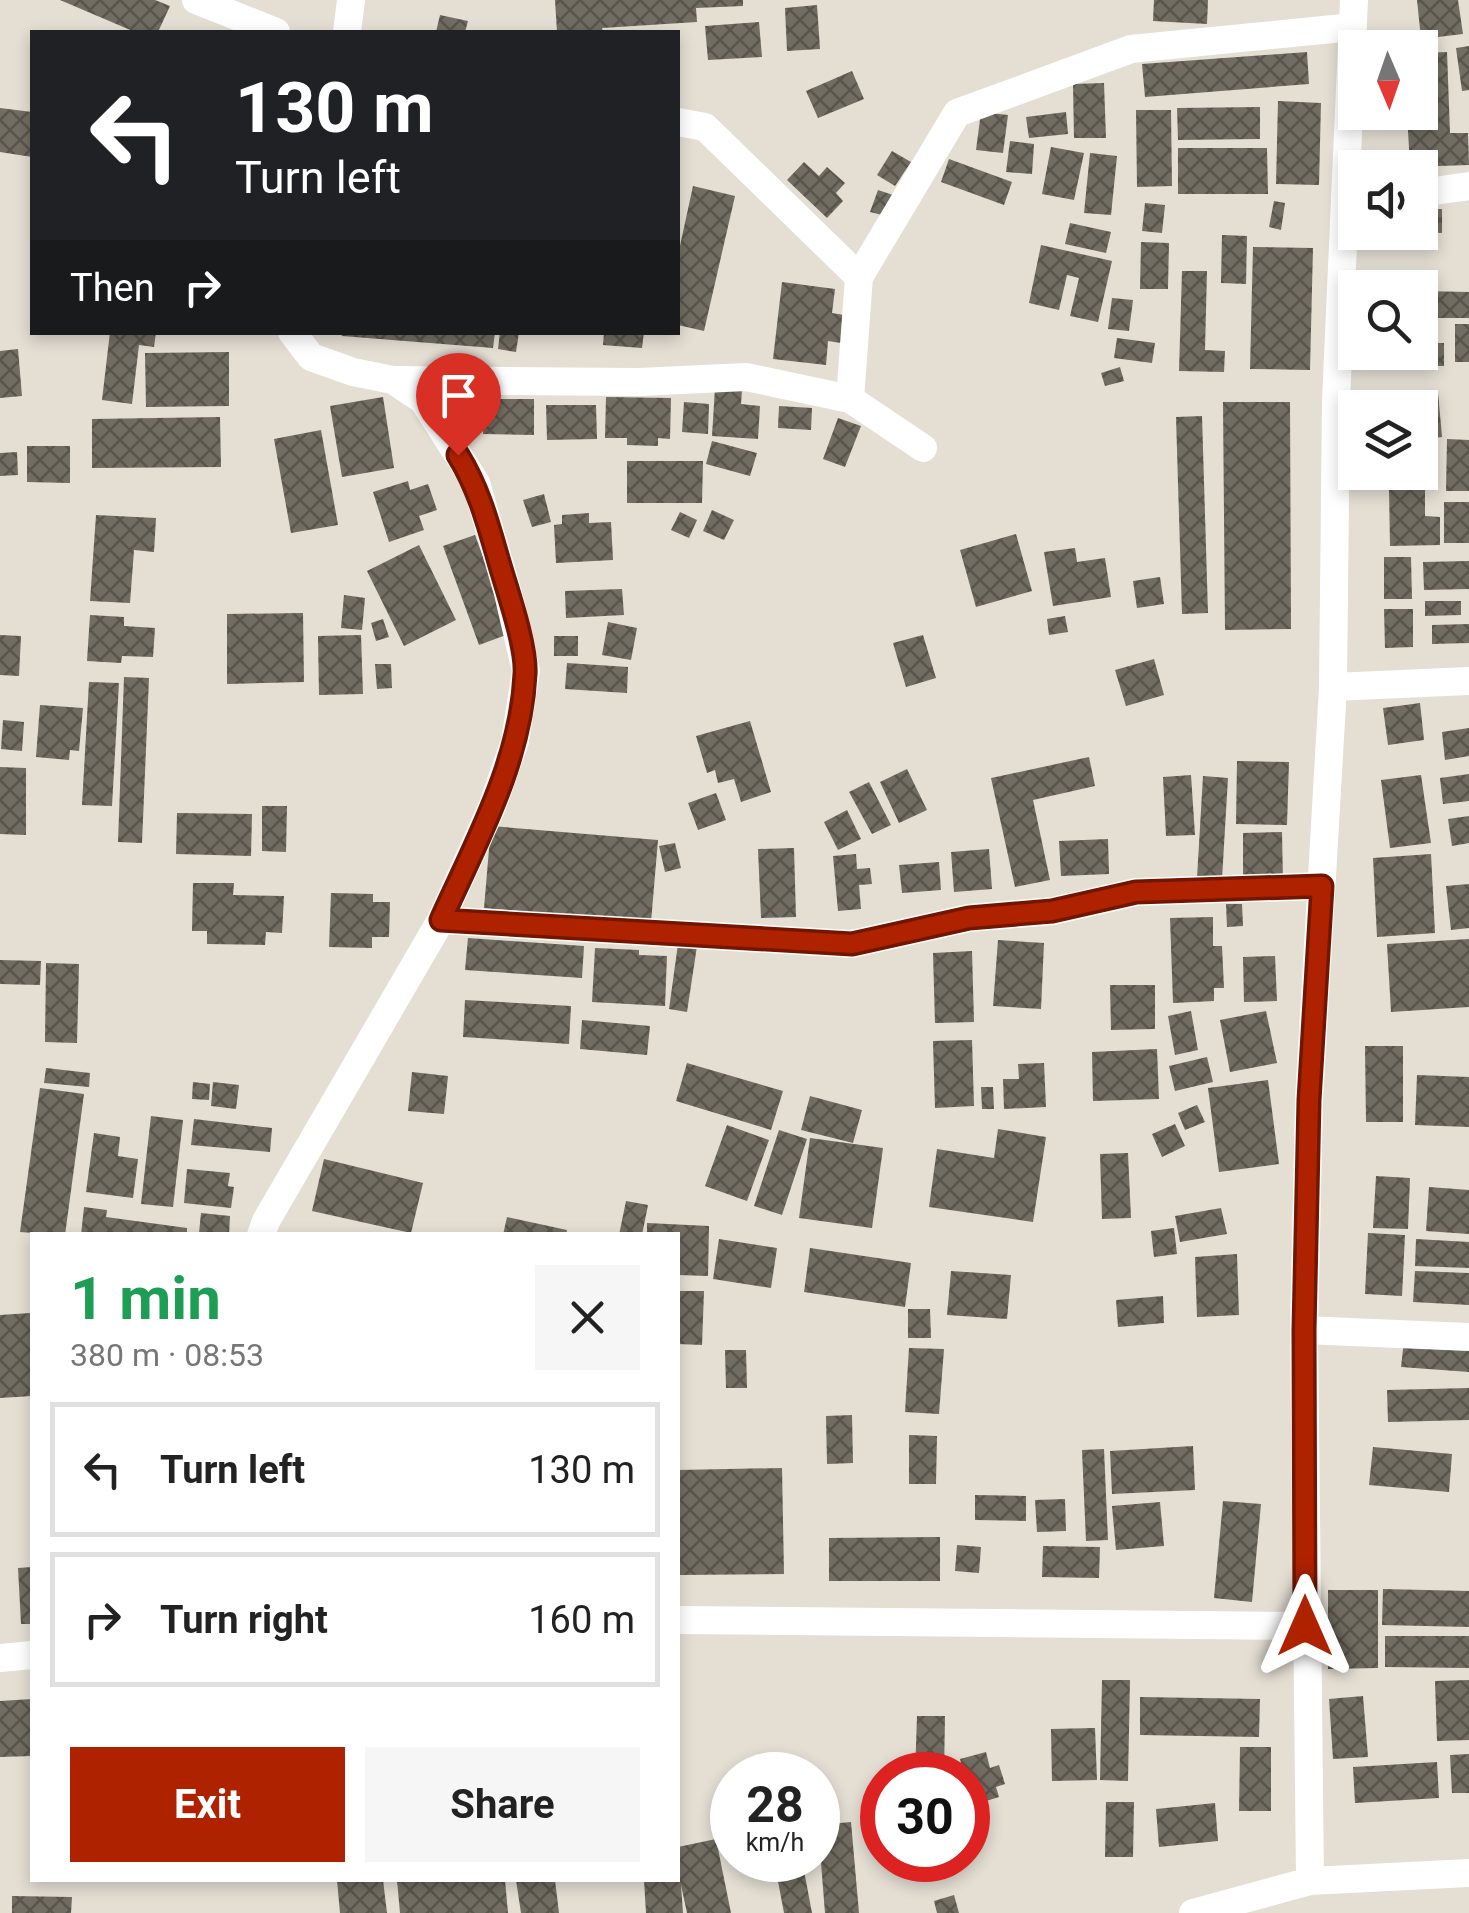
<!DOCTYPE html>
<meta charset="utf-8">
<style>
:root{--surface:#fff;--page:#f6f6f6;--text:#222;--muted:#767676;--line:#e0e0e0;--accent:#af2200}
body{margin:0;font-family:Roboto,sans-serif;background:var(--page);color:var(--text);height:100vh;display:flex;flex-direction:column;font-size:38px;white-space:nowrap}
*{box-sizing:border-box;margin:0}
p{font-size:32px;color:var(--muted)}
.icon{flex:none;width:55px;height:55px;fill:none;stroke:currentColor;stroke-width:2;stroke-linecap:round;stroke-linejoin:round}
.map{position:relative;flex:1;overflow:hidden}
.side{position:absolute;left:30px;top:1232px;width:650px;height:650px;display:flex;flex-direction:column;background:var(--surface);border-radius:0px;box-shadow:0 5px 15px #0003}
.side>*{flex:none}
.guide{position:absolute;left:30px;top:30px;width:650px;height:305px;border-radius:0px;box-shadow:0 5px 15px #0003;background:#202124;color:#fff;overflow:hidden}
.needle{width:65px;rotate:178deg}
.tools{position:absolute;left:1338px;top:30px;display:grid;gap:20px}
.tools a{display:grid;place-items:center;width:100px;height:100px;border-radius:0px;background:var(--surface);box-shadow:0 5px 15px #0003;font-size:50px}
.speed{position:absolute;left:710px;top:1752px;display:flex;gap:20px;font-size:50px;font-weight:700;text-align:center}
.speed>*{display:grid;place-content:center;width:130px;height:130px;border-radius:50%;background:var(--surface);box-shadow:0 5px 15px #0003;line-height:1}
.speed small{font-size:25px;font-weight:400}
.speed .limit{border:15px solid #d22;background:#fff;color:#111}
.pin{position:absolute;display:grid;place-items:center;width:85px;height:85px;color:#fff;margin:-102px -42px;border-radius:50% 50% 50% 0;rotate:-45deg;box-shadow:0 0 10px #0007}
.pin .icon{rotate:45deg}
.me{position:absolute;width:110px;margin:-55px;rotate:0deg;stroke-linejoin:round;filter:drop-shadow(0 0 8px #0008)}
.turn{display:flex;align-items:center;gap:35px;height:210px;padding:0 40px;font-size:45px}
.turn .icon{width:130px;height:130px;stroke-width:2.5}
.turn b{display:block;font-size:70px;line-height:85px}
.then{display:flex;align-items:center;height:95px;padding:0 40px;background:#0003;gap:20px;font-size:38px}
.round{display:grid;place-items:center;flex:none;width:105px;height:105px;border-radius:0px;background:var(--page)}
.head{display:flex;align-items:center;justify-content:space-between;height:170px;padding:0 40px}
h1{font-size:60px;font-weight:700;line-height:75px;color:#1e9e55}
.cta{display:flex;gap:20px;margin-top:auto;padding:20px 40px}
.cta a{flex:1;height:115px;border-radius:0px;background:var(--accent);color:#fff;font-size:40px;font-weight:700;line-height:115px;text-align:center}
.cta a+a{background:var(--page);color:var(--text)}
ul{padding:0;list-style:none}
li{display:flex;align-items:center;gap:30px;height:135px;margin:0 20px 15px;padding:0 20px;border:5px solid var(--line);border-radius:0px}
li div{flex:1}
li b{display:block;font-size:38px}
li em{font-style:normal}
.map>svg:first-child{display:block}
.building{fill:url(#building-cross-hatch)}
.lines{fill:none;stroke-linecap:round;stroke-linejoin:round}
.minor{stroke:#fff;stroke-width:28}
.route-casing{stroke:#721600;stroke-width:25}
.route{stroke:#af2200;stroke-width:18}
</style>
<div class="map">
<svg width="1469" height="1913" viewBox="0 0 1469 1913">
<defs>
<pattern id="building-cross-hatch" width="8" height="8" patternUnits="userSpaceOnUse" patternTransform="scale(2.5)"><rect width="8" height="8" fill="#726d62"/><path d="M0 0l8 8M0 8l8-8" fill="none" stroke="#59554c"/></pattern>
</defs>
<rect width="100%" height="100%" fill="#e4ded3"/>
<!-- building -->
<path class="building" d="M60,0H155L170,6L158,32H135Z
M555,0H743V6L696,8L697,22L602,28L603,32H557Z
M1154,0H1208L1207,24L1153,21Z
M1417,0H1458L1463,34L1421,39Z
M817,5L820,49L787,51L785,8Z
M440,15L468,21L465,32H436Z
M759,22L762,57L708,60L705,26Z
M1469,46V90L1462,91L1456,48Z
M1307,52L1309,84L1145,97L1142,64Z
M1447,52L1450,133H1468L1469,165L1410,167L1407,112H1420V53Z
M852,71L864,99L818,118L806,91Z
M1104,83L1106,138H1074L1073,84Z
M1278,101L1321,103L1319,185L1276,184Z
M1260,107V139L1178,140L1177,108Z
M0,108L32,112V157L0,152Z
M1136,110H1171L1172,186L1137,187Z
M981,112L1008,115L1003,153L976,150Z
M1066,112L1068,134L1029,138L1026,117Z
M1010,141L1034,144L1032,174L1006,172Z
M1051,147L1084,153L1074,200L1042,194Z
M1178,148H1267L1268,194H1178Z
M892,151L911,162L895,186L877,175Z
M1090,153L1117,156L1111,215L1084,213Z
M949,159L1012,182L1004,205L941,182Z
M804,162L819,176L827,167L845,183L836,193L843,201L827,218L787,180Z
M693,186L735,196L704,331L678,325V255Z
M878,190L893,195L886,216L870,212Z
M1274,201L1285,203L1281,230L1269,227Z
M1145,203L1165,205L1162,233L1142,231Z
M1420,209H1442V233L1420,232Z
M1070,223L1111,232L1106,253L1065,244Z
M1222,235L1247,236L1246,284L1221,283Z
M1141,242L1169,243L1168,289H1140Z
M1041,245L1112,261L1098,322L1070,316L1079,278L1067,275L1059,310L1029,303Z
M1253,247L1313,248L1310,370L1250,369Z
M1182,271H1207L1205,350L1225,351L1224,372L1179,371Z
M782,282L835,289L832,313L844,315L841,343L828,341L826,365L773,359Z
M1420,291L1469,292V318H1425V364H1394V352H1420Z
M1112,298L1133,300L1129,331L1108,329Z
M1455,324H1469V362H1455Z
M110,332H156L154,347L139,345L132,404L102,400Z
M340,332H495L493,348L342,336Z
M500,332H519L516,352L498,349Z
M604,332H644L642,348L603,345Z
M1117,338L1155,343L1152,363L1114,358Z
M1429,343H1444V366H1429Z
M18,349L22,396L0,398V351Z
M229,352V406L146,407L145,353Z
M1120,367L1124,381L1105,386L1101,373Z
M715,388L742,390L741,404L760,406L758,439L712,436Z
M1438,392L1442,437L1420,439V408H1396L1395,395Z
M383,397L394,468L342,477L330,406Z
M606,397L671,398L670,439L658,438V446L627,445V438H605Z
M484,399H534V435L483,434Z
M684,402L709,404L708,434L682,432Z
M1223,402H1290L1291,629L1225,630Z
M546,405H596L597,439L547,440Z
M779,406L812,408L811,430L778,428Z
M1202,416L1208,613L1182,614L1176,417Z
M220,417L221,467L92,468V419Z
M838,418L861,426L845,467L823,459Z
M321,430L338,525L291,533L274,439Z
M1447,439L1469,440V491H1446Z
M712,441L757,453L750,476L706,464Z
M27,446H70V483L27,482Z
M17,452L18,475L0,476V453Z
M627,461H703L702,503H627Z
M408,481L410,490L428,484L437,510L419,516L424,530L389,542L373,492Z
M1389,489H1425V516L1440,517V545L1390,546Z
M544,494L551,522L532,527L523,500Z
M1444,502H1469V543H1444Z
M712,510L734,520L724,540L703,531Z
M680,512L697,520L689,538L671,530Z
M589,513V523L611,522L613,560L556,563L554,525L562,524V515Z
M96,515L156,518L154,552L134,550L130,603L90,601Z
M1016,534L1032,591L976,607L960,550Z
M475,535L511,633L479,645L443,546Z
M419,545L456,620L404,646L367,571Z
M1075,548L1077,562L1105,558L1111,597L1053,606L1044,552Z
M1384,557H1411L1412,599H1384Z
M1469,561V589L1424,590L1423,562Z
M1160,577L1164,604L1137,608L1133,581Z
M622,589L624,615L566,618L565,591Z
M344,595L365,598L362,630L341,628Z
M1425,601H1461V615L1425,616Z
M1384,609H1413V647L1385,648Z
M303,613L304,682L227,684V614Z
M90,615L124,617V626L155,628L153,657L122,656L121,663L87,661Z
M1065,616L1068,632L1049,635L1047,619Z
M383,619L389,637L376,641L371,623Z
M608,622L637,628L631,660L602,655Z
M1469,624V643L1432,644V625Z
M0,635L21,636L19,676L0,675Z
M361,635L363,694L319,695L318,636Z
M923,635L936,678L906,687L893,643Z
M554,636H578V656H554Z
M1154,659L1164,695L1126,706L1115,670Z
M567,663L628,667L627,693L565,689Z
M375,664H391L392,688L377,689Z
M124,677L149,678L142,843L118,842Z
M89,682L119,683L112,806L82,805Z
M1420,703L1424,740L1388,745L1383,708Z
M40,705L83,708L79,751L70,750L69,760L36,757Z
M3,720L24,722L22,751L1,749Z
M750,721L771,792L741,802L734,779L718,783L715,770L707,773L696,736Z
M1469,728V756L1445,760L1442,732Z
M1089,757L1095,786L1033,800L1050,880L1015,887L991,778Z
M1237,761L1289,762L1287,825L1236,824Z
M0,767L26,768V835L0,834Z
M907,769L927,810L899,823L880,782Z
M1469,774V801L1443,804L1440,778Z
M1191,775L1195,835L1166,836L1163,777Z
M1421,775L1431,843L1390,848L1381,780Z
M1203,776L1228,778L1222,879L1197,878Z
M869,782L891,825L872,834L849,792Z
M716,793L726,820L698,830L688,803Z
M262,806H287L286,852L262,851Z
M847,810L861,839L838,850L824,822Z
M177,813L252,814L251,856L176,854Z
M1469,816V843L1452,846L1448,819Z
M491,826L658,840L651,922L484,908Z
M1282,832L1283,883H1243V833Z
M1108,839L1109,874L1061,876L1059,841Z
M675,843L681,868L665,872L659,846Z
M794,848L796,917L761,918L758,849Z
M989,849L992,889L954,892L951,852Z
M856,854L857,869L870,868L872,884L859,885L861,909L838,911L833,856Z
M1431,854L1435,933L1377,937L1373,858Z
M939,862L941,890L902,893L899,865Z
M193,883H234L233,895L284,896L282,933L266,932L265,945L207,944V931H192Z
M1469,884V928L1451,930L1446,886Z
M331,893L373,894V902H390L389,937H372V948L329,947Z
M1226,904H1242L1243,926L1227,927Z
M1213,917V946H1222L1224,988H1214V1001L1173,1003L1170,918Z
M468,938L584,946L582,978L465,970Z
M1469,939V1007L1391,1012L1387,944Z
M998,940L1044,943L1041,1009L993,1006Z
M678,944L697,946L687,1012L669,1009Z
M595,948L639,950V955L667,956L665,1006L592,1002Z
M972,951L974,1022L935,1023L933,953Z
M1275,956L1277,1001L1244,1002L1243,957Z
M0,960L41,961L40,985L0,984Z
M46,963L79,964L77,1043L45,1042Z
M1110,985H1155V1029L1111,1030Z
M465,1000L571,1006L569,1044L463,1037Z
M1191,1011L1198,1050L1175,1055L1168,1016Z
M1266,1011L1277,1063L1230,1072L1220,1020Z
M582,1020L650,1026L647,1055L580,1049Z
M972,1040L974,1106L935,1108L933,1041Z
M1365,1046H1403V1122H1366Z
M1157,1049L1159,1099L1093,1101L1092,1052Z
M1207,1057L1213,1082L1175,1091L1169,1066Z
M687,1063L783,1091L771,1130L676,1101Z
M1044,1063L1046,1107L1004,1109L1003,1079H1019L1018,1064Z
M46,1068L90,1073L89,1087L44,1083Z
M412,1072L448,1076L444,1114L408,1111Z
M1417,1075L1469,1077V1127L1415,1125Z
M1268,1080L1279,1164L1219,1172L1208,1088Z
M193,1082L210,1084L209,1100L192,1099Z
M213,1082L239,1085L236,1109L211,1106Z
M981,1087H993L994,1109H982Z
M40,1088L84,1094L65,1235L20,1232Z
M810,1096L862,1110L853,1143L801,1130Z
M1197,1105L1205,1122L1185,1130L1178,1113Z
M151,1116L183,1120L173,1207L141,1204Z
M194,1119L272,1128L270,1152L191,1145Z
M1175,1124L1185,1146L1162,1157L1152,1134Z
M727,1125L769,1140L747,1201L705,1186Z
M998,1129L1046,1137L1033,1222L929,1207L937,1149L994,1158Z
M779,1130L807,1139L782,1215L754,1206Z
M94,1133L120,1137L118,1156L138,1159L133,1198L86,1192Z
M810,1138L883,1148L872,1228L799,1218Z
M1128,1153L1131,1218L1102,1219L1100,1154Z
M324,1159L423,1183L411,1233L312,1211Z
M187,1169L230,1173L228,1186L234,1187L231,1208L184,1203Z
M1376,1176L1410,1178L1408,1229L1373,1228Z
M1429,1187L1469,1190V1234L1426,1231Z
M626,1201L648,1205L642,1235H619Z
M84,1207L107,1210L106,1217L187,1228V1235H81Z
M1221,1208L1227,1234L1180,1242L1175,1216Z
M201,1213L230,1216L229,1235L199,1233Z
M507,1217L567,1230L566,1235H503Z
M647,1223L709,1226L708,1276L678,1275V1235H647Z
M1174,1228L1177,1254L1154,1257L1151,1231Z
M1368,1233L1405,1235L1402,1296L1365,1294Z
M719,1239L777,1248L771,1288L713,1279Z
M1416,1239L1469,1242V1268L1415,1266Z
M810,1248L911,1263L905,1307L804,1292Z
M1237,1254L1239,1315L1197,1317L1195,1257Z
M951,1271L1011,1275L1007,1319L947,1315Z
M1415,1271L1469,1273V1305L1413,1302Z
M678,1291H704L702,1345L678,1344Z
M1163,1296L1164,1323L1118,1327L1116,1300Z
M908,1309H930L931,1338H908Z
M30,1313L32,1396L0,1398V1315Z
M1404,1341L1469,1345V1372L1401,1367Z
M909,1348L944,1349L939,1414L905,1412Z
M725,1350H746L747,1388H726Z
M1469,1388V1420L1388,1422L1387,1390Z
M852,1415L853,1463L827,1464L826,1416Z
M909,1435L937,1436L936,1484H909Z
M1193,1446L1195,1490L1112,1494L1110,1451Z
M1373,1447L1452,1454L1449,1492L1369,1485Z
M1104,1449L1108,1540L1086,1541L1082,1450Z
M782,1468L784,1574L678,1575V1470Z
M975,1495L1026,1496V1521L975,1520Z
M1065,1499L1066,1531L1037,1532L1035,1500Z
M1223,1501L1261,1504L1252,1602L1214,1598Z
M1160,1502L1164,1546L1116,1550L1112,1506Z
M940,1537V1581H829V1538Z
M957,1545L981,1547L979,1573L955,1571Z
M1043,1546L1100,1547L1099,1578L1042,1577Z
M32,1567V1624H21L18,1568Z
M1383,1589L1469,1591V1627L1382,1625Z
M1328,1590H1378V1668L1328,1669Z
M1385,1636H1469V1668L1385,1667Z
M1102,1680H1130L1128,1781L1100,1780Z
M1469,1680V1740L1437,1741L1435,1681Z
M1363,1696L1368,1757L1333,1759L1329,1699Z
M1140,1697L1260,1699L1259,1737L1140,1735Z
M32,1699V1756L0,1757V1701Z
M917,1716H945L944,1775H915Z
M1095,1728L1097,1780L1052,1781L1051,1729Z
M1240,1747H1271V1811H1239Z
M986,1752L990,1768L999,1765L1005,1784L996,1787L999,1797L973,1805L968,1775H964L960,1759Z
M1469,1754V1793H1452L1450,1755Z
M1437,1762L1439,1798L1355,1803L1353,1767Z
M827,1797L830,1817L818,1819V1798Z
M1106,1802H1134L1133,1857H1105Z
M1215,1803L1218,1841L1159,1847L1156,1809Z
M851,1822L859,1913H825L818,1825Z
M716,1839L731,1913H687L681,1885L683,1913H646L644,1880H678V1847Z
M774,1860H802L812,1913H784Z
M909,1860H946L942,1874L908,1865Z
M337,1880H383L387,1913H340Z
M397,1880H505L508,1913H400Z
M516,1880H555L559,1913H521Z
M954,1895L959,1913H937L934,1901Z
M12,1896L72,1897L71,1913H12Z"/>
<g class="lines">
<!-- minor -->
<path class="minor" d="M196,0L276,32
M347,32L351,0
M678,122L705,127L859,277L850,399
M1420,193L1469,186
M859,277L957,113L1131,49L1353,27
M395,380L639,382L746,377L850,399L923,448
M1333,687L1469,681
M441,920L852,944L969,918L1053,911L1136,892L1321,886
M261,1235L266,1221L441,920L492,807L515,741L526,671L508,593L476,483L423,400L393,380L353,372L311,357L292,332
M1304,1330L1469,1337
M678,1620L1305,1626
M0,1658L32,1655
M1310,1881L1304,1330L1309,1100L1333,687L1336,400L1354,0
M1193,1913L1310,1881L1469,1873"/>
</g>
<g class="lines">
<!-- route casing -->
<g class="route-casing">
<path id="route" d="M458,455C479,489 488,524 499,562C507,590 527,647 525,674C521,762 476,842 441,920L852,944L969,918L1052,911L1136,892L1322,886L1309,1100L1304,1330L1305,1626"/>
</g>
<!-- route -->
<use href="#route" class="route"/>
</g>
</svg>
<div class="tools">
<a><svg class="needle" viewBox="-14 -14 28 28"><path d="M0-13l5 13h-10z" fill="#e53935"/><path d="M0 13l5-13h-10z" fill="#767676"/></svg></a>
<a><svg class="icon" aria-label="sound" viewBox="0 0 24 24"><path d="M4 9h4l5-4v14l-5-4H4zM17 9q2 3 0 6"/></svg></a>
<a><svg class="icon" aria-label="search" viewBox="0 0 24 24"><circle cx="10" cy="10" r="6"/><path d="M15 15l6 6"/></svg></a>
<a><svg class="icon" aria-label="layers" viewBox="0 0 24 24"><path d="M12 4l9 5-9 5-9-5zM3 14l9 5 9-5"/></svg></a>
</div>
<div class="speed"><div>28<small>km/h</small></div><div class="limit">30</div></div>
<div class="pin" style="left:458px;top:455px;background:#d93025"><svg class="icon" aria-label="arrive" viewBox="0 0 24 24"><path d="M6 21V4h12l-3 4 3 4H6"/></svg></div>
<svg class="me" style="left:1305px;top:1626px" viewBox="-20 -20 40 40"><path d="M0-17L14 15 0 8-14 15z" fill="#af2200" stroke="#fff" stroke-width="4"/></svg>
<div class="guide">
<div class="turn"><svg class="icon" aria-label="left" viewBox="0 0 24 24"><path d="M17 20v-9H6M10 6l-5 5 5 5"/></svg><div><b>130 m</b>Turn left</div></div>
<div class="then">Then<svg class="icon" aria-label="right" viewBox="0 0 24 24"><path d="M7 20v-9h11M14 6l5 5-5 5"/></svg></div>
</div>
<section class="side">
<div class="head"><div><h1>1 min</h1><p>380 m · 08:53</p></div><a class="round"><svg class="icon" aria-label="close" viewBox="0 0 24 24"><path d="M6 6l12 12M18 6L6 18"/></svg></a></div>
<ul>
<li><svg class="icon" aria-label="left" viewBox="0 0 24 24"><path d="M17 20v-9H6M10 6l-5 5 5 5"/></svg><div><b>Turn left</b></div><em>130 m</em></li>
<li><svg class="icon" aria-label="right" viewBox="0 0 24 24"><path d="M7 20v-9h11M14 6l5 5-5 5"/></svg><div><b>Turn right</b></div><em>160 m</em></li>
</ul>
<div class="cta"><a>Exit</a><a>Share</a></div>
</section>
</div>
